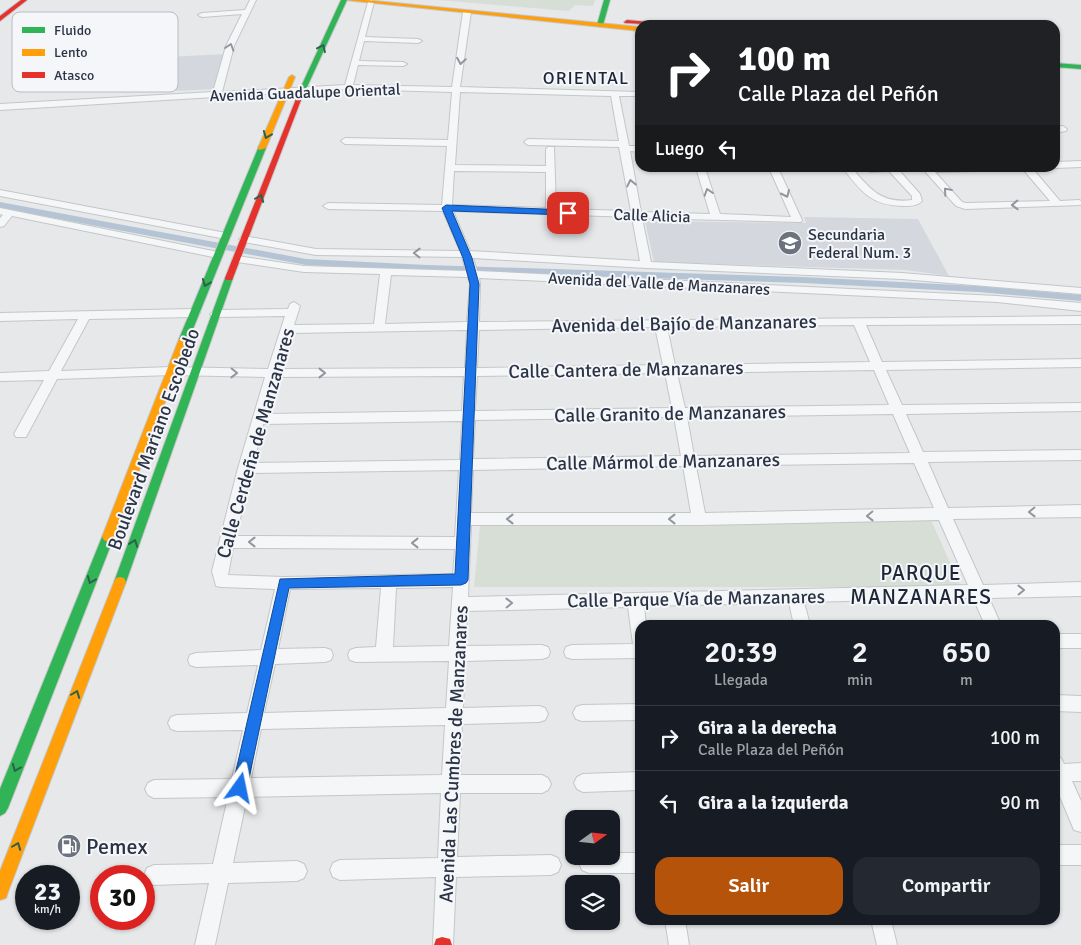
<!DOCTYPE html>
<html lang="es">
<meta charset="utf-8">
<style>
:root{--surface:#171b24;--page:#242831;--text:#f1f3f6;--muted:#9ea1a6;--line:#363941;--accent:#b45309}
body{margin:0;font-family:Signika,sans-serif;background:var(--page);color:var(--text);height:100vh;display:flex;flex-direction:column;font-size:19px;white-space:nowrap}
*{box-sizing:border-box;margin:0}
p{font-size:16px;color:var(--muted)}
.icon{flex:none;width:28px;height:28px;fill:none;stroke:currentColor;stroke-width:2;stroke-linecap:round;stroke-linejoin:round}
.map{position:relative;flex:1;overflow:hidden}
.sheet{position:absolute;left:635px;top:620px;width:425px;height:305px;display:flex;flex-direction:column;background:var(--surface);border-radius:15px;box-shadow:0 1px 4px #0004}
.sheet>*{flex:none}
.banner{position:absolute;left:635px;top:20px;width:425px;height:152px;border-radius:15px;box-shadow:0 1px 4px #0004;background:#202124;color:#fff;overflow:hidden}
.needle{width:32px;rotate:75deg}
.fabs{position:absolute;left:565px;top:810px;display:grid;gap:10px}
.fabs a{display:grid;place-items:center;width:55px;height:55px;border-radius:10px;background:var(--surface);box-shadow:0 1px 4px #0004;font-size:25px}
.speed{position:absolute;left:15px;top:865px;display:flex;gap:10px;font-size:25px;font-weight:700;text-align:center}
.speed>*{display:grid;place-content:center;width:65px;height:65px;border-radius:50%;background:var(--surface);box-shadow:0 1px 4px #0004;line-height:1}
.speed small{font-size:12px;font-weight:400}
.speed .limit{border:8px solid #d22;background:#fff;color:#111}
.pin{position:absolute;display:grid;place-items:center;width:42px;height:42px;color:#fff;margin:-21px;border-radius:10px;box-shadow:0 2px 8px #0006}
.me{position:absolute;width:55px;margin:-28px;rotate:12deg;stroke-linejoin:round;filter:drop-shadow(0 0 4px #0008)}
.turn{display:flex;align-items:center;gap:18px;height:105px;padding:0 20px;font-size:22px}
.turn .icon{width:65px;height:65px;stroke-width:2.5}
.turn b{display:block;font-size:35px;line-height:42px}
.then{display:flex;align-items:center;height:48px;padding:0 20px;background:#0003;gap:10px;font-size:19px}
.eta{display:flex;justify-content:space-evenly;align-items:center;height:85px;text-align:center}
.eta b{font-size:30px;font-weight:600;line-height:35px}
.button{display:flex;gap:10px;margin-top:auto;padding:10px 20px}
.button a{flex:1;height:58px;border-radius:15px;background:var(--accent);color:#fff;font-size:20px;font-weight:600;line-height:58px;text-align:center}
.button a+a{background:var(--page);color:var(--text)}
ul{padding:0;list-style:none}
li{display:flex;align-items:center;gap:15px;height:65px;padding:0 20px;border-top:1px solid var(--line)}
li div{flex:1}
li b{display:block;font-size:19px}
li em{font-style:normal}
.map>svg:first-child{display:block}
.built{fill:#d4d7dd}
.green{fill:#d6ded6}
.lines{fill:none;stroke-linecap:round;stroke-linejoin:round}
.canal{fill:#b4c4d5;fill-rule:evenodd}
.street-casing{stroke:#c4c6c8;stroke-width:2}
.fast-casing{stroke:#c4c6c8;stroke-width:2}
.slow-casing{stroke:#c4c6c8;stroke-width:2}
.jam-casing{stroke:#c4c6c8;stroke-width:2}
.street{fill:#f5f6f7;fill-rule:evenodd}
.fast{fill:#30b455;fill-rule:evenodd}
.slow{fill:#ff9f0a;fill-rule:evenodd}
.jam{fill:#e5322d;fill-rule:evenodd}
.oneway{stroke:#90959e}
.oneway2{stroke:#2d614b}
.route{fill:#1a73e8;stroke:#114b97}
.labels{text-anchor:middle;stroke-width:4;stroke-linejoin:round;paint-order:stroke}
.far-street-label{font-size:16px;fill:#2b3445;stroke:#f4f6f9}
.far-poi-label{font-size:16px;fill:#2b3445;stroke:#f4f6f9;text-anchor:start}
.far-quarter-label{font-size:18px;letter-spacing:1px;fill:#1d2536;stroke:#f4f6f9}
.street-label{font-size:19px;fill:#2b3445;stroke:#f4f6f9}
.quarter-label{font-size:21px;letter-spacing:1px;fill:#1d2536;stroke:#f4f6f9}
.near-poi-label{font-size:22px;fill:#2b3445;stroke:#f4f6f9;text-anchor:start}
.key{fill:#f4f6f9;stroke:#b8bcc3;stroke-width:1}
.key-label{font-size:14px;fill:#2b3445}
</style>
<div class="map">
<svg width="1081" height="945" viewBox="0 0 1081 945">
<rect width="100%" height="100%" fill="#e6e8ea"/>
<!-- built -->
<path class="built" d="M225,54L216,89L154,92L167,57Z
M804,217L918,219L949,276L906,270L654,262L645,221L806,223Z"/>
<!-- green -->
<path class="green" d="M438,0H595L593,6L575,5L569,11Z
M930,518L961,587H474L480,526Z"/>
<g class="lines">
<!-- canal -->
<path class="canal" d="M0,202L306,259L427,265L803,277L978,286L1081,295V301L978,292L803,283L427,271L306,265L0,208Z"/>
<!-- street casing -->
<g class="street-casing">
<path id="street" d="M250,0H256L234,46L222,92L345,85L368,2L371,0L374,2L365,37L418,39L422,41L418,43L364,41L359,61L403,62L407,64L403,66L358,65L353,85L452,87L463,12L467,10L471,12L460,87L640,92V96H619L629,146H640V152L630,151L641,212L710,214L696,168H705L720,214L791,217L769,168H778L802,220L801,222L642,218L651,262L902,273L1081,288V294L902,279L646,268L473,258L477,271L997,296L1081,303V311L997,302L479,278L480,284L479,322L1081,316V324L866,325L882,362L1081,359V367L886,370L902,405L1081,403V411L906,414L923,452L1081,450V460L928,462L948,508L1081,505V517L953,519L983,585L1081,582V596L989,598L1001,625H985L973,598L804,602L810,625H794L789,603L644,606L646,625H640V658L572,659L566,657L564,652L566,647L572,645L633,644L628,607L467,611L466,646L542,645L548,647L550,652L548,657L542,659L465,661L463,708L539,706L545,708L548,714L545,720L539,722L462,724L460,775H542L548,778L551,784L548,790L542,793H460L457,857L551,855L558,858L561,865L558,872L551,875L456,877L453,945H433L436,877L340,880L333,877L330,870L333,863L340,860L438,858L441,793L247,797L233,863L297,861L304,864L307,871L304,878L297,881L228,883L215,945H195L209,883L154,885L147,882L144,875L147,868L154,865L213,864L228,797L154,798L148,795L145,789L148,783L154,780L232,779L243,730L177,731L171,729L168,723L171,717L177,715L247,713L258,665L196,667L190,665L188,660L190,655L196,653L261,650L275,589L221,587L216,586L212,571L238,468L265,377L171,375L57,379L26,437H16L14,434L44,380L0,381V373L49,371L78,319L0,321V313L194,309L200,313L194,317L89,319L61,371L171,367L268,369L285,316L212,317L210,314L216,310L288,309L290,304L294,302L300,306L294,325L374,324L380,274L304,272L237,262L232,259L237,256L304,266L466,271L462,257L316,255L244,242L239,239L244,236L316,249L460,251L443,211L328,209L323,206L328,203L442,205L447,146L345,144L341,141L345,138L448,140L452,92L348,89L0,110V104L213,92L226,46L242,14L202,17L198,15L202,13L245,10ZM460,92L611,96L619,141L528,139L524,142L528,145L619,147L631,211L556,209L554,147H548L546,149V166L455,165ZM454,171L546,172V208L452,205ZM453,211L632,217L640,261L470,251ZM391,275L468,277L470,284L467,322L385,324ZM854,325L870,362L675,365L667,327ZM655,327L663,365L477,368L479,330ZM467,330L465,368L280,369L291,333ZM874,370L889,405L685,408L677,373ZM665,373L672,408L475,411L477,376ZM464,376L462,411L266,414L278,377ZM893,414L910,453L694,456L687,417ZM674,417L681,456L473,459L475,420ZM462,421L460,460L254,463L263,424ZM914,463L934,508L705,513L696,466ZM683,466L691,513H471L473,470ZM459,470L455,537L236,536L251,473ZM939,520L968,585L468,597L471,525H699ZM233,548L455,549L453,574L284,577L228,575ZM453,587L449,646L393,647L396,588ZM381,588L376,647L356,648L350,650L348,655L350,660L356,662L449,661L446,708L264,713L275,664L325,662L331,660L333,655L331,650L325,648L278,649L290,589ZM445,725L442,775L251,778L261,729Z
M1063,126L1067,129L1066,131L1055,133V127Z
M1081,161V167L1055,168H1054L1055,162Z
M843,168H852C870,189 881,204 912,200V196L889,171L870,172L865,169L897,168L920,194L922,201C917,206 910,206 904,206C872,206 861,192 843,168Z
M922,168H983L979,171L935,172L962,202L966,203L1050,201L1022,168H1032L1060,201L1079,200L1081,201V205L965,209L956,206Z
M0,190L226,233L231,236L226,239L0,196Z
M0,208L218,252L223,255L218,258L12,216L4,226L0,227V218L3,215L0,214Z
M1055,634H1081V648H1055Z
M1055,695L1081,696V712L1055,711Z
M640,704V720L582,721L576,719L573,713L576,707L582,705Z
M1055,755L1061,758L1064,764L1081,763V781H1072L1081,801V832L1074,830L1055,785Z
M640,772V790L583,792L577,789L574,783L577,777L583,774Z
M1055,845H1081V865H1055Z
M611,853H640V873H589L582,870L579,863L582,856H611Z
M665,920H685L689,945H669Z
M871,920H891L897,945H877Z"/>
</g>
<!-- fast casing -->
<g class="fast-casing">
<path id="fast" d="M341,0H347L301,100L296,101L295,100Z
M604,0H610L603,25L600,27L597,25Z
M1055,63L1081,65V69L1055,67Z
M259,146L266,148L189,339L184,342L181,341L179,339Z
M229,275L233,278L126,582L124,586L120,587L116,586L114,582L225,278Z
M108,532L112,534L114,537L8,808L5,813L0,816V789L102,537L104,534Z"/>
</g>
<!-- slow casing -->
<g class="slow-casing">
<path id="slow" d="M345,0H365L640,27V31Z
M292,75L295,77L266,148L259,150L258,148L289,77Z
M184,336L189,339L114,537L112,540L108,542L104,540L102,537L179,339Z
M120,577L124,578L126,582L8,892L6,898L0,900V871L114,582L116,578Z"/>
</g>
<!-- jam casing -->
<g class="jam-casing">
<path id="jam" d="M21,0H27L0,21V16Z
M627,20L659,23L662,25L625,23L624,22Z
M296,99L301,100L233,278L232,280H226L225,278Z
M442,937L450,939L452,945H434L436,939Z"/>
</g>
<!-- street -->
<use href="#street" class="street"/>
<!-- fast -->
<use href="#fast" class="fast"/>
<!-- slow -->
<use href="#slow" class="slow"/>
<!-- jam -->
<use href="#jam" class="jam"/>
</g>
<!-- one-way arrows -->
<defs><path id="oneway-chevron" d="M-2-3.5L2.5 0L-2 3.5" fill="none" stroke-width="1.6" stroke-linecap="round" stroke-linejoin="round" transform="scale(1.25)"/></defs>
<g class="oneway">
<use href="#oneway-chevron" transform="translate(230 47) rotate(-72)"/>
<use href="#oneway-chevron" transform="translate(461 61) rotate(99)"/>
<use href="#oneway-chevron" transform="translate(631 183) rotate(-102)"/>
<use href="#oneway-chevron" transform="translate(947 191) rotate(-131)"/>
<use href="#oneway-chevron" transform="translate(708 192) rotate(-108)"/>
<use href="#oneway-chevron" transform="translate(786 194) rotate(66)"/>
<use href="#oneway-chevron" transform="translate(1015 205) rotate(178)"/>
<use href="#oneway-chevron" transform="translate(417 253) rotate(-179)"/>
<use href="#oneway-chevron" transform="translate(234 373) rotate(1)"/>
<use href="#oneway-chevron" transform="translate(322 373)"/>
<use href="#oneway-chevron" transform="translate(1032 512) rotate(179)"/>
<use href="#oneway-chevron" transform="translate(870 516) rotate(179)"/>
<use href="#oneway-chevron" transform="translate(510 519) rotate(180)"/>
<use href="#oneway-chevron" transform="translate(672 519) rotate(180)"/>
<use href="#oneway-chevron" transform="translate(252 542) rotate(-180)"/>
<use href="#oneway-chevron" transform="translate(415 543) rotate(-180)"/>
<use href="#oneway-chevron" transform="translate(1021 590) rotate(-1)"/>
<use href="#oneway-chevron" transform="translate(509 603) rotate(-1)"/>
</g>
<g class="oneway2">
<use href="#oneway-chevron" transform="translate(322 48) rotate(-65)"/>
<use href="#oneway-chevron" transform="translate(267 135) rotate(112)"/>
<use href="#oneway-chevron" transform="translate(260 198) rotate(-69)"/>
<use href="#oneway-chevron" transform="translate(206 283) rotate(112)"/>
<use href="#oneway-chevron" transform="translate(134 543) rotate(-70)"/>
<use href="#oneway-chevron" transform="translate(91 580) rotate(112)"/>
<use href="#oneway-chevron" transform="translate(76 694) rotate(-69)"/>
<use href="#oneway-chevron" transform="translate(16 768) rotate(112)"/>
<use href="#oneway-chevron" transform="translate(17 846) rotate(-69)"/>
</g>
<!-- route -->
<path class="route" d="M446,205L568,210L572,213L568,215L452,211L472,258L479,284L468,580L466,583L461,585L289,588L247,788L245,793L240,795L235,793L232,788L280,579L455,574L470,284L463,258L442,208Z"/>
<!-- icons -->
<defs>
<g id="school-disc" transform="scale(1.25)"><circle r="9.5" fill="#6c737f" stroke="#f4f6f9"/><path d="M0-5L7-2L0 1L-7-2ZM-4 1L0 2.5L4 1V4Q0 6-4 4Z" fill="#fff"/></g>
<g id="fuel-disc" transform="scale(1.25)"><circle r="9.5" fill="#6c737f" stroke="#f4f6f9"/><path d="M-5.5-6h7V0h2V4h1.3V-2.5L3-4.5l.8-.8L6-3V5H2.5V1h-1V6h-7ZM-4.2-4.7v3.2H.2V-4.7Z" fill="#fff"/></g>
</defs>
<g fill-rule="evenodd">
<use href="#school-disc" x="790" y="243"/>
<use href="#fuel-disc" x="69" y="846"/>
</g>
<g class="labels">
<!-- far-street labels -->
<g class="far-street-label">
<text transform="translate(305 92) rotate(-2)" y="6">Avenida Guadalupe Oriental</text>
<text transform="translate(652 215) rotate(2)" y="6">Calle Alicia</text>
<text transform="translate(659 283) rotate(3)" y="6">Avenida del Valle de Manzanares</text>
</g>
<!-- far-poi labels -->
<g class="far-poi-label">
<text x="808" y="240">Secundaria<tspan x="808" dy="18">Federal Num. 3</tspan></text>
</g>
<!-- far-quarter labels -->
<g class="far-quarter-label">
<text x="586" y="84">ORIENTAL</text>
</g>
<!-- street labels -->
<g class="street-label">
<text transform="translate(684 323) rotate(-1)" y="7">Avenida del Bajío de Manzanares</text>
<text transform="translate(626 369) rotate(-1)" y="7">Calle Cantera de Manzanares</text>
<text transform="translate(670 413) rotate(-1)" y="7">Calle Granito de Manzanares</text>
<text transform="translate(153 439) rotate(-70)" y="7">Boulevard Mariano Escobedo</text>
<text transform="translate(255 443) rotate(-74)" y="7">Calle Cerdeña de Manzanares</text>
<text transform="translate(663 461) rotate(-1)" y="7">Calle Mármol de Manzanares</text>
<text transform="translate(696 598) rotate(-1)" y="7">Calle Parque Vía de Manzanares</text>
<text transform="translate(453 754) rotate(-87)" y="7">Avenida Las Cumbres de Manzanares</text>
</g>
<!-- quarter labels -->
<g class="quarter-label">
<text x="921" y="580">PARQUE<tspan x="921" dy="24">MANZANARES</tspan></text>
</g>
<!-- near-poi labels -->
<g class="near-poi-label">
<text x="86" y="854">Pemex</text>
</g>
</g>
<!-- legend -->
<rect x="12" y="12" width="166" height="80" rx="8" class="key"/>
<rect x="22" y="27" width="23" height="6" fill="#30b455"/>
<rect x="22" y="49" width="23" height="7" fill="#ff9f0a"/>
<rect x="22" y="72" width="23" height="6" fill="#e5322d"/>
<g class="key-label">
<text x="54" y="35">Fluido</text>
<text x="54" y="57">Lento</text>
<text x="54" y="80">Atasco</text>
</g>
</svg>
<div class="fabs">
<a><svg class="needle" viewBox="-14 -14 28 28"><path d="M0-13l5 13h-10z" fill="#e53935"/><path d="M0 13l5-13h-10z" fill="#9ea1a6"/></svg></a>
<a><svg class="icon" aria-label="layers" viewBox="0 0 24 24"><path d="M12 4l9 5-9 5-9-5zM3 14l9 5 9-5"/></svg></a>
</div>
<div class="speed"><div>23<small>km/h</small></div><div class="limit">30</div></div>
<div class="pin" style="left:568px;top:213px;background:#d93025"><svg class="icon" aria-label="arrive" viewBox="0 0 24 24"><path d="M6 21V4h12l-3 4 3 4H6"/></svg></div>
<svg class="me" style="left:240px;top:788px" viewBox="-20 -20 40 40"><path d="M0-17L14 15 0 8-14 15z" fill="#1a73e8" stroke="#fff" stroke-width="4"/></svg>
<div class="banner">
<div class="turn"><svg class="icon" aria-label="right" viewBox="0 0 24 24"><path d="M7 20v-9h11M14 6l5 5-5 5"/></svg><div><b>100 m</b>Calle Plaza del Peñón</div></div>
<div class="then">Luego<svg class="icon" aria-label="left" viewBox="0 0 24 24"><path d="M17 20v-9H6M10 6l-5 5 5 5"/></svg></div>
</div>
<section class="sheet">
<div class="eta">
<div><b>20:39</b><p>Llegada</p></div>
<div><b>2</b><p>min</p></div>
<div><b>650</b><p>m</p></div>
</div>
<ul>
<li><svg class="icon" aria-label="right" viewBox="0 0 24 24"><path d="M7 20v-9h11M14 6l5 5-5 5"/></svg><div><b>Gira a la derecha</b><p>Calle Plaza del Peñón</p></div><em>100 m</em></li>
<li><svg class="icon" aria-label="left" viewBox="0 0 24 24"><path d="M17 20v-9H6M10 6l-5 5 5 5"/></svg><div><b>Gira a la izquierda</b></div><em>90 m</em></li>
</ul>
<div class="button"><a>Salir</a><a>Compartir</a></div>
</section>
</div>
